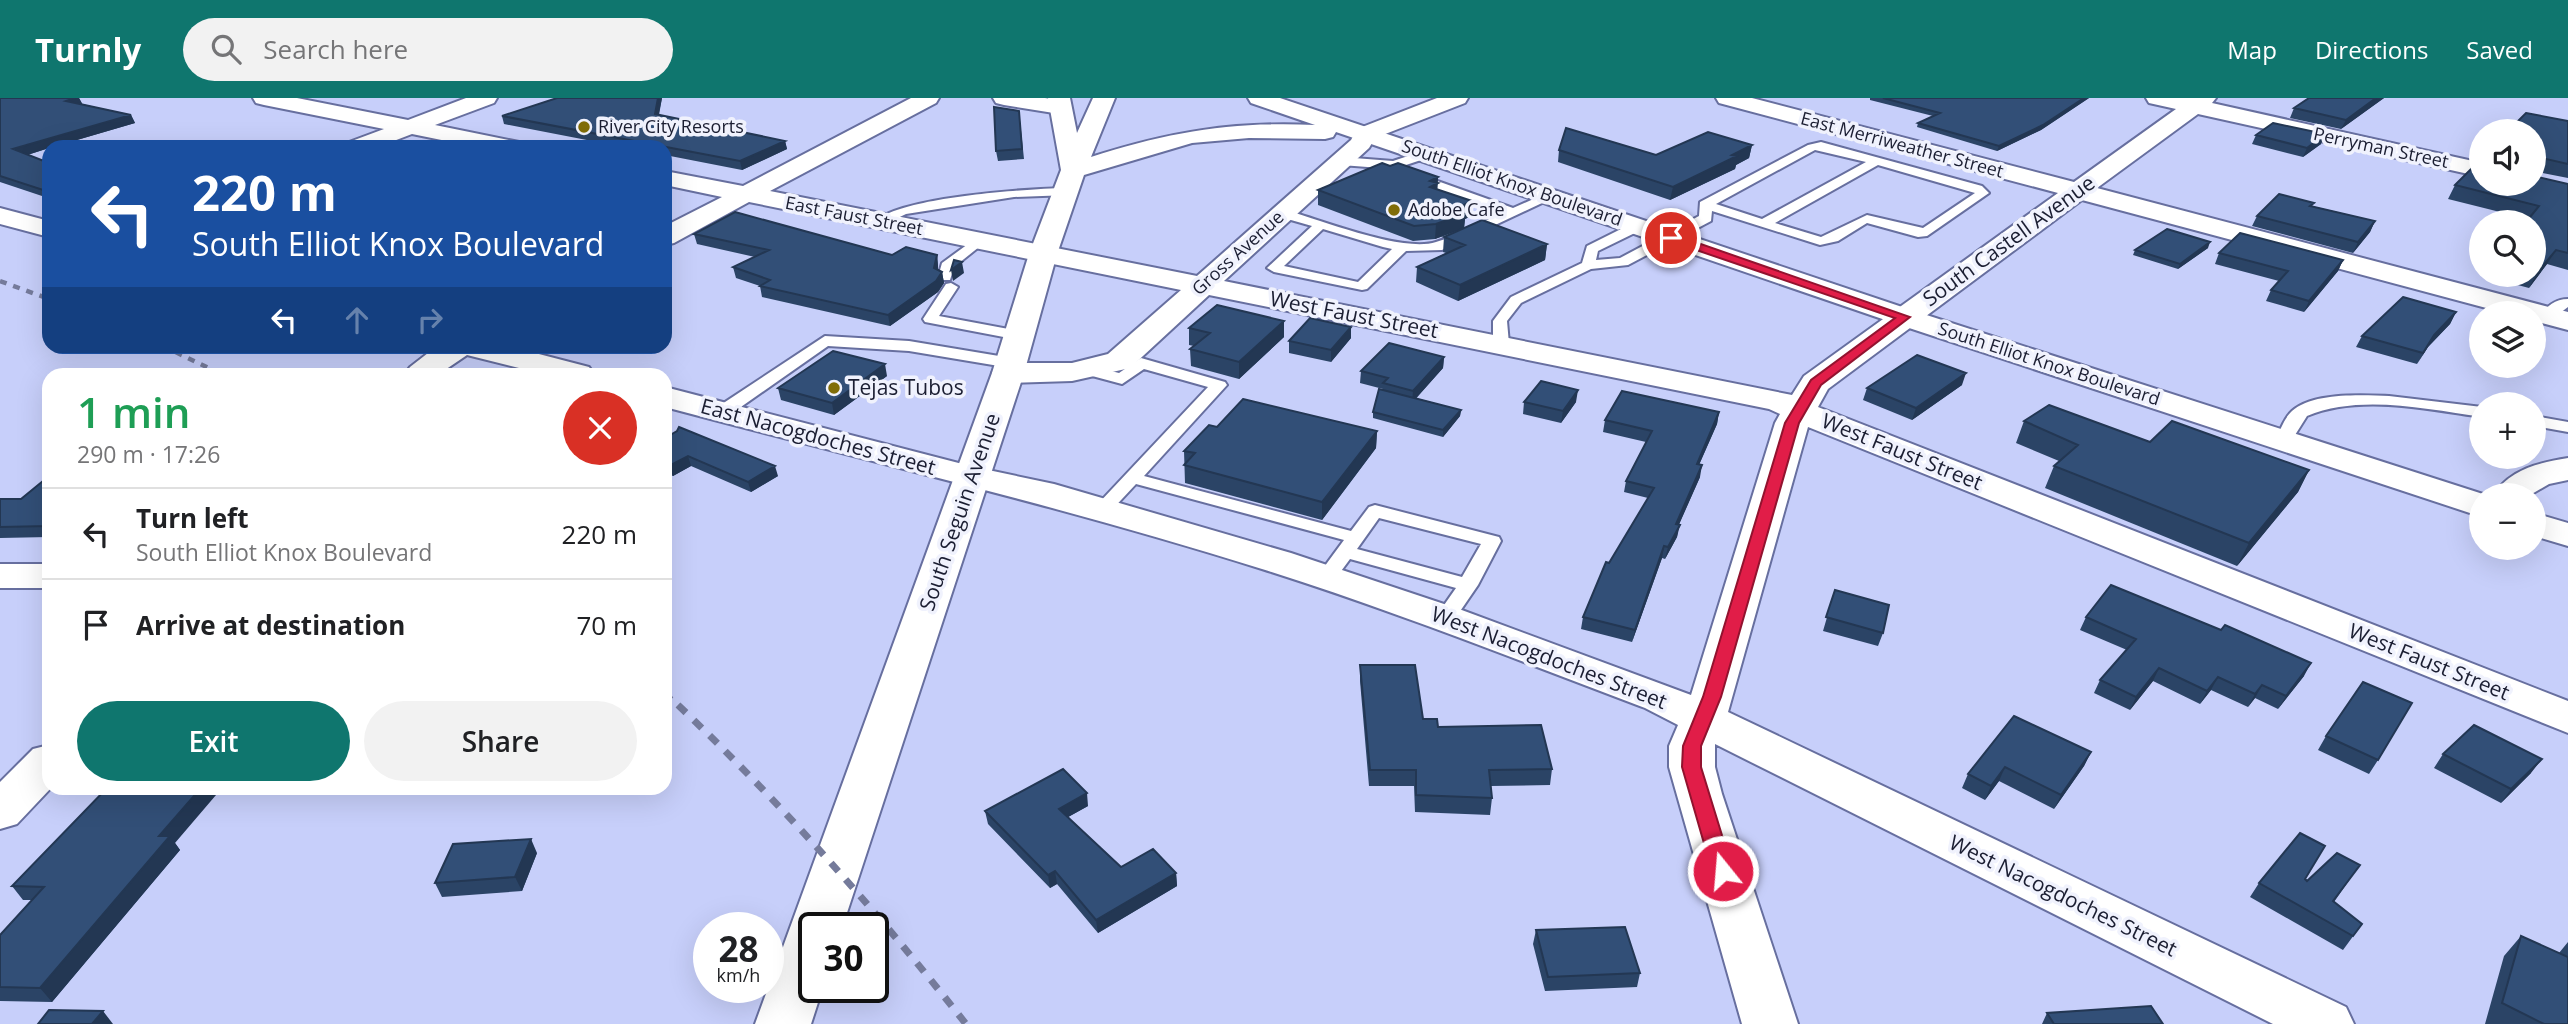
<!DOCTYPE html>
<meta charset="utf-8">
<style>
:root{--surface:#fff;--page:#f2f2f2;--text:#202124;--muted:#757577;--line:#e0e0e0;--accent:#0f766e}
body{margin:0;font-family:"Open Sans",sans-serif;background:var(--page);color:var(--text);height:100vh;display:flex;flex-direction:column;font-size:26px;white-space:nowrap}
*{box-sizing:border-box;margin:0}
p{font-size:23px;color:var(--muted)}
.icon{flex:none;width:38px;height:38px;fill:none;stroke:currentColor;stroke-width:2;stroke-linecap:round;stroke-linejoin:round}
.map{position:relative;flex:1;overflow:hidden}
.panel{position:absolute;left:42px;top:270px;width:630px;height:427px;display:flex;flex-direction:column;background:var(--surface);border-radius:21px;box-shadow:0 7px 28px #0002}
.panel>*{flex:none}
.hud{position:absolute;left:42px;top:42px;width:630px;height:214px;border-radius:21px;box-shadow:0 7px 28px #0002;background:#1a4fa0;color:#fff;overflow:hidden}
.tools{position:absolute;left:2469px;top:21px;display:grid;gap:14px}
.tools a{display:grid;place-items:center;width:77px;height:77px;border-radius:50%;background:var(--surface);box-shadow:0 7px 28px #0002;font-size:35px}
.speed{position:absolute;left:693px;top:814px;display:flex;gap:14px;font-size:35px;font-weight:700;text-align:center}
.speed>*{display:grid;place-content:center;width:91px;height:91px;border-radius:50%;background:var(--surface);box-shadow:0 7px 28px #0002;line-height:1}
.speed small{font-size:18px;font-weight:400}
.speed .limit{border:4px solid #111;border-radius:10px;background:#fff;color:#111}
.pin{position:absolute;display:grid;place-items:center;width:60px;height:60px;color:#fff;margin:-30px;border:4px solid #fff;border-radius:50%;box-shadow:0 2px 7px #0007}
.me{position:absolute;width:77px;margin:-38px;rotate:343deg;stroke-linejoin:round;filter:drop-shadow(0 0 5px #0008)}
.turn{display:flex;align-items:center;gap:24px;height:147px;padding:0 35px;font-size:32px}
.turn .icon{width:91px;height:91px;stroke-width:2.5}
.turn b{display:block;font-size:49px;line-height:60px}
.lanes{display:flex;align-items:center;height:66px;padding:0 35px;background:#0003;justify-content:center;gap:35px;direction:ltr}
.lanes .off{opacity:.35}
.round{display:grid;place-items:center;flex:none;width:74px;height:74px;border-radius:37px;background:var(--page)}
.overview{display:flex;align-items:center;justify-content:space-between;height:119px;padding:0 35px}
h1{font-size:42px;font-weight:600;line-height:52px;color:#1e9e55}
.button{display:flex;gap:14px;margin-top:auto;padding:14px 35px}
.button a{flex:1;height:80px;border-radius:42px;background:var(--accent);color:#fff;font-size:28px;font-weight:600;line-height:80px;text-align:center}
.button a+a{background:var(--page);color:var(--text)}
ul{padding:0;list-style:none}
li{display:flex;align-items:center;gap:21px;height:91px;padding:0 35px;border-top:2px solid var(--line)}
li div{flex:1}
li b{display:block;font-size:26px}
li em{font-style:normal}
header{display:flex;align-items:center;gap:42px;box-sizing:border-box;height:98px;padding:0 35px;background:var(--accent);color:#fff}
header strong{font-size:33px}
nav{display:flex;gap:38px;margin-inline-start:auto;font-size:24px}
.search{width:490px;height:63px;background:var(--page);display:flex;align-items:center;gap:18px;box-sizing:border-box;padding:0 24px;border-radius:38px;color:var(--muted);font-size:26px}
.map>svg:first-child{display:block}
.lines{fill:none;stroke-linecap:round;stroke-linejoin:round}
.service-casing{stroke:#676f9f;stroke-width:4}
.minor-casing{stroke:#676f9f;stroke-width:4}
.secondary-casing{stroke:#676f9f;stroke-width:4}
.service{fill:#fff;fill-rule:evenodd}
.minor{fill:#fff;fill-rule:evenodd}
.secondary{fill:#fff;fill-rule:evenodd}
.rail-far2{stroke:#757b9b;stroke-width:4.5;stroke-dasharray:7 7;stroke-linecap:butt}
.rail-far1{stroke:#757b9b;stroke-width:5;stroke-dasharray:9 9;stroke-linecap:butt}
.rail{stroke:#757b9b;stroke-width:7;stroke-dasharray:11 11;stroke-linecap:butt}
.wall{fill:#2b4466}
.shaded-wall{fill:#233753}
.building{fill:#324f77;stroke:#233753;stroke-width:2}
.route{fill:#e11d48;stroke:#92132f;stroke-width:2}
.poi-dot{fill:#806d08;stroke:#f0f2fd;stroke-width:2.5}
.labels{text-anchor:middle;stroke-width:7;stroke-linejoin:round;paint-order:stroke}
.far-poi-label{font-size:18px;fill:#1b1e32;stroke:#f0f2fd;text-anchor:start}
.far-street-label{font-size:18px;fill:#1b1e32;stroke:#f0f2fd}
.street-label{font-size:21px;fill:#1b1e32;stroke:#f0f2fd}
.poi-label{font-size:21px;fill:#1b1e32;stroke:#f0f2fd;text-anchor:start}
</style>
<header>
<strong>Turnly</strong>
<div class="search"><svg class="icon" aria-label="search" viewBox="0 0 24 24"><circle cx="10" cy="10" r="6"/><path d="M15 15l6 6"/></svg>Search here</div>
<nav><a>Map</a><a>Directions</a><a>Saved</a></nav>
</header>
<div class="map">
<svg width="2568" height="926" viewBox="0 0 2568 926">
<rect width="100%" height="100%" fill="#c7cffa"/>
<g class="lines">
<!-- service casing -->
<g class="service-casing">
<path id="service" d="M1821,44L1982,88L1989,95L1927,138L1918,139L1867,125L1838,143L1820,147L1712,113L1711,123L1628,167L1591,171L1521,205L1507,223L1509,246L1501,251L1493,246V223L1511,199L1582,165L1587,148L1633,125H1643V131L1598,153L1596,162L1620,160L1699,118L1700,104L1808,47ZM1815,52L1866,64L1762,121L1716,106ZM1878,67L1975,95L1923,130L1867,117L1821,139L1775,125Z
M1426,52L1432,56L1430,59L1394,71L1341,67L1335,63L1341,59L1393,63Z
M1415,75L1513,110L1547,95L1551,94L1557,98L1442,152L1406,153L1367,191L1362,192L1274,174L1267,170L1312,128L1277,118L1276,115L1282,111C1319,121 1402,155 1436,144C1459,137 1480,125 1502,115L1411,82V76ZM1323,131L1383,149L1392,151L1358,184L1284,168Z
M1065,90L1071,94L1069,97L1014,99L906,116L881,128L874,124C900,99 1026,91 1065,90Z
M979,138L986,142L984,145L954,169L950,182H940L938,179L942,165Z
M951,185L958,189L939,218L1024,234L1027,237L1024,240L1019,242L925,224L923,221L946,186Z
M2568,201V209L2552,221H2542L2540,218C2547,208 2555,201 2568,201Z
M825,238L909,243L1011,260L1019,265L1011,270L909,253L828,248L728,318H716L714,314L716,310Z
M1141,260L1225,284L1227,287L1144,378L1351,433L1369,409L1375,407L1499,439L1501,443L1478,487L1452,525H1438L1435,520L1456,490L1350,461L1333,484H1319L1316,480L1344,442L1136,386L1108,416H1096L1093,412L1096,408L1208,289L1144,271L1122,286L1081,275L1079,272L1087,267L1119,275ZM1379,420L1481,446L1462,479L1357,451Z
M2389,298L2482,309V319C2426,311 2360,296 2307,318L2290,345H2278L2275,341C2281,332 2284,320 2292,313C2313,294 2363,297 2389,298Z
M2534,318L2568,324V334L2534,328Z"/>
</g>
<!-- minor casing -->
<g class="minor-casing">
<path id="minor" d="M253,0H297L408,22L466,0H497L494,5L435,27L519,44L523,49H476L412,36L378,49H345L349,44L384,31L264,7L256,5Z
M911,0H939L936,5L770,93L1197,178L1351,42L1357,31L1437,0H1468L1465,5L1375,40L1369,50L1224,183L1792,297L1804,278L2058,95L1719,5L1716,0H1752L2074,84L2176,11L2149,5L2146,0H2216L2212,5L2482,65V79L2198,16L2097,90L2568,214V232L2534,223V215H2505L2082,102L1828,291L1818,309L2568,603V635L1808,329L1728,614L2346,909L2354,926H2273L1715,646V669L1722,696L1798,926H1742L1669,669V648L1678,627L1645,610C1518,562 1392,512 1262,471C1065,409 864,362 665,309V289L974,369L1054,386L1291,455L1459,511L1691,597L1775,325L1780,316L1769,311L1209,197L1130,270L1072,283L1008,285L997,282L992,275L997,268L1008,265H1072L1108,256L1181,192L749,104L674,145L665,147V128L722,99L665,87V73L743,88Z
M993,0H1045L1068,4L1071,9L1068,14L1060,16L1004,7L996,5Z
M0,110L49,123V139L0,126Z
M437,248H508L589,269L594,276H543L467,257L439,276H405L410,269Z
M2568,360V382L2549,386L2530,397H2493C2511,371 2538,365 2568,360Z
M0,466H49V490H0Z
M49,647L51,690L17,726L0,731V684L33,651Z"/>
</g>
<!-- secondary casing -->
<g class="secondary-casing">
<path id="secondary" d="M1048,0H1070L1077,35L1093,0H1115L1091,59C1168,34 1234,23 1315,27L1251,5L1248,0H1280L1914,213L2486,397H2482V419L1894,225L1336,34L1333,39L1325,41L1249,40L1192,45L1084,77L1057,156L1024,275L842,830H814V889H823L811,926H755L992,275L1029,156L1061,72Z
M2534,415L2568,425V448L2534,438Z"/>
</g>
<!-- service -->
<use href="#service" class="service"/>
<!-- minor -->
<use href="#minor" class="minor"/>
<!-- secondary -->
<use href="#secondary" class="secondary"/>
<!-- rail-far2 -->
<path class="rail-far2" d="M0,183L49,201
M163,248L221,276"/>
<!-- rail-far1 -->
<path class="rail-far1" d="M665,595L680,609"/>
<!-- rail -->
<path class="rail" d="M678,607C782,706 877,813 966,926"/>
</g>
<!-- wall -->
<path class="wall" d="M0,0H79L82,6L131,17L135,25L53,49H49V50L27,57L48,100L0,84Z
M557,0H662L659,17L785,43L787,51L742,72L665,57V49H623L504,26L502,18Z
M1870,0H2089L2041,32L1997,53L1917,29L1918,25L1933,18L1870,2Z
M2309,0H2384L2341,31L2290,20L2294,10Z
M1019,13L1024,61L998,63L996,53Z
M2568,23V80L2537,74L2534,78L2568,86V172L2547,166L2529,190L2484,178L2485,177H2534V124L2528,121L2448,101L2455,87L2482,86L2534,33Z
M2256,37L2321,46L2303,59L2252,46Z
M1752,47L1749,60L1736,67L1735,71L1670,102L1558,64L1559,52L1656,57Z
M1438,79L1437,91L1472,103L1471,118L1465,121L1464,130L1547,146L1545,162L1458,203L1416,184L1417,169L1446,155L1443,154L1444,139L1460,132L1435,141L1413,143L1318,107V92Z
M2312,108L2375,123L2370,134L2353,155L2252,128L2257,118Z
M694,136L892,157H937L938,168V172L942,174L944,185L938,194L890,228L762,199L760,188L736,180L733,169L755,159L697,146Z
M2208,150L2178,171L2133,157L2135,152Z
M2219,155L2343,162L2338,173L2304,214L2266,203L2271,192L2279,183L2215,166Z
M2456,214L2450,226L2428,249L2417,266L2356,249L2362,238Z
M1189,230L1284,239L1239,281L1191,268L1190,251L1194,248L1189,247Z
M1351,240L1331,264L1289,255V243Z
M1444,259L1443,270L1416,300L1461,312L1460,318L1443,339L1373,320V314L1383,291L1360,285L1361,273Z
M887,278L834,317L781,302L778,290Z
M1962,287L1912,322L1863,302L1867,290Z
M1524,304H1576L1561,325L1523,316Z
M1719,314L1717,326L1699,367L1700,379L1679,426L1677,439L1665,461L1662,460L1632,544L1581,531L1583,519L1648,400L1624,394L1626,383L1646,344L1603,334L1605,322Z
M2024,323L2150,344L2309,372L2298,394L2237,468L2045,390L2054,368L2059,363L2016,345Z
M1377,333L1376,350L1322,422L1185,385L1184,353Z
M665,340L778,378L751,394L691,368L673,378L665,375Z
M49,378V439L0,440V401H21Z
M1835,492L1883,535L1878,548L1823,533Z
M2086,519L2304,578L2278,611L2255,600L2248,609L2211,592L2200,606L2153,583L2130,612L2094,595L2100,582L2127,552L2080,532Z
M1360,567L1423,621L1438,629L1552,671L1550,687L1491,688L1492,700L1490,717L1415,714L1414,688H1369L1360,583Z
M2326,638L2378,662L2369,676L2318,652Z
M2091,654L2084,668L2054,711L1999,683L1985,702L1962,690L1968,676Z
M2443,656L2531,675L2501,705L2434,670Z
M1088,708L1068,719L1121,769L1176,775L1177,788L1098,835L1057,786L1050,790L988,726L985,713Z
M175,745L180,752L52,904L0,903V837L32,802H23L12,788Z
M537,755L522,793L442,799L435,785Z
M2305,781L2307,783L2350,781L2334,804L2362,826L2343,852L2250,799L2259,785Z
M1536,832L1640,875L1637,889L1545,893L1533,846Z
M2521,838L2559,855L2568,844V926H2485L2504,858Z
M2047,915L2163,926H2042Z"/>
<!-- shaded-wall -->
<path class="shaded-wall" d="M75,0H79L83,7L66,3Z
M658,0H662L657,24L655,16Z
M2084,0H2089L2041,32L1997,53L1999,48Z
M2376,0H2384L2341,31L2346,22Z
M131,17L135,25L53,49H49V50L18,60L13,51Z
M2325,36L2321,46L2303,59L2307,50Z
M785,43L787,51L742,72L740,63Z
M1752,47L1749,60L1736,67L1735,71L1670,102L1673,89L1732,57Z
M2542,60L2536,71L2539,70L2534,79V71L2539,63Z
M1438,79L1437,100L1429,103L1430,83Z
M49,90V100H48L43,92Z
M1472,103L1471,118L1465,121L1464,130L1435,141L1436,126L1456,111Z
M2375,123L2370,134L2353,155L2358,144Z
M2210,144L2208,150L2178,171L2180,166Z
M1547,146L1545,162L1458,203L1460,187Z
M2556,152L2547,166L2529,190L2537,175Z
M937,157L938,168L936,180L934,170Z
M2343,162L2338,173L2304,214L2309,203Z
M962,164L964,175L953,183L951,172Z
M942,174L944,185L938,194L890,228L888,217Z
M2456,214L2450,226L2428,249L2417,266L2434,237Z
M1284,223V239L1239,281V264Z
M1351,229V240L1331,264V252Z
M1444,259L1443,270L1412,305L1413,293Z
M885,266L887,278L834,317L832,305Z
M1966,275L1962,287L1912,322L1916,310Z
M1578,292L1576,304L1561,325L1563,313Z
M1461,312L1460,318L1443,339V332Z
M1719,314L1717,326L1694,378L1697,366Z
M1377,333L1376,350L1322,422V404Z
M688,358L691,368L673,378L669,368Z
M1702,367L1700,379L1674,438L1676,426Z
M775,368L778,378L751,394L748,384Z
M2309,372L2298,394L2237,468L2249,445Z
M1680,427L1677,439L1665,461L1668,449Z
M1664,448L1662,460L1632,544L1635,532Z
M2311,565L2304,578L2278,611L2286,598Z
M2159,570L2153,583L2130,612L2136,599Z
M2218,579L2211,592L2200,606L2207,593Z
M2262,587L2255,600L2248,609L2255,596Z
M2091,654L2084,668L2054,711L2061,697Z
M2542,661L2531,675L2501,705L2511,691Z
M2005,669L1999,683L1985,702L1991,688Z
M201,690H222L175,745L180,752L52,904L40,890L159,738Z
M1087,695L1088,708L1061,723L1059,711Z
M531,741L537,755L522,793L515,779Z
M1055,773L1057,786L1050,790L1048,777Z
M1176,775L1177,788L1098,835L1096,822Z
M103,913L113,926H92Z"/>
<!-- building -->
<path class="building" d="M0,0H75L66,3L131,17L13,51L49,65V90L43,92L0,78Z
M557,0H658L655,16L785,43L740,63L502,18Z
M1883,0H2084L2043,27L1999,48L1918,25L1940,15Z
M2309,0H2376L2346,22L2294,10Z
M994,9L1019,13L1022,51L996,53Z
M2526,15L2568,23V66L2542,60L2539,63V70L2534,71V33H2508Z
M2273,25L2325,36L2307,50L2256,37Z
M1566,30L1656,57L1708,34L1752,47L1732,57L1737,58L1673,89L1559,52Z
M1382,65L1390,68L1398,65L1438,79L1430,83L1438,85L1430,89L1472,103L1456,111L1466,115L1436,126L1414,128L1318,92Z
M2476,66L2482,67V86H2534V78L2568,86V155L2556,152L2537,175H2534V124H2526L2539,108L2455,87Z
M2279,96L2314,105L2310,108L2375,123L2358,144L2257,118Z
M735,114L892,157L906,149L937,157L934,170L942,174L936,183L888,217L760,188L770,182L733,169L769,152L694,136Z
M1482,122L1547,146L1460,187L1417,169L1465,147L1444,139Z
M2167,131L2210,144L2180,166L2135,152Z
M2240,135L2343,162L2309,203L2271,192L2288,173L2219,155Z
M954,162L962,164L951,172Z
M2403,199L2456,214L2434,237L2423,255L2362,238Z
M1217,207L1284,223L1239,264L1190,251L1210,235L1189,230Z
M1310,220L1351,229L1331,252L1289,243Z
M1389,245L1444,259L1413,293L1383,285L1388,280L1361,273Z
M833,253L885,266L832,305L778,290Z
M1917,257L1966,275L1916,310L1867,290Z
M1541,283L1578,292L1563,313L1524,304Z
M1379,291L1461,312L1443,332L1373,314Z
M1622,293L1719,314L1697,366L1702,367L1676,426L1680,427L1668,449L1664,448L1635,532L1583,519L1606,464L1609,465L1654,390L1626,383L1652,333L1605,322Z
M1243,301L1377,333L1322,404L1184,367L1195,355L1184,353L1209,327L1217,329Z
M2049,307L2150,344L2172,323L2309,372L2249,445L2054,368L2078,347L2024,323Z
M679,329L775,368L748,384L688,358L669,368L665,367V340L677,333Z
M49,378V428L0,429V401H21Z
M2111,487L2221,532L2225,527L2311,565L2286,598L2262,587L2255,596L2218,579L2207,593L2159,570L2136,599L2100,582L2136,541L2086,519Z
M1835,492L1889,507L1883,535L1826,519Z
M1360,567H1415L1423,621H1437L1438,629L1541,627L1552,671L1489,672L1492,700L1416,697V672H1370Z
M2363,584L2412,605L2378,662L2326,638Z
M2014,618L2091,654L2061,697L2005,669L1991,688L1968,676Z
M2474,627L2542,661L2511,691L2443,656Z
M1063,671L1087,695L1059,711L1121,769L1153,751L1176,775L1096,822L1055,773L1048,777L985,713Z
M107,690H201L159,738H170L40,890L0,889V837L44,789L12,788Z
M2300,735L2325,748L2305,781L2307,783L2337,755L2360,767L2333,803L2362,826L2353,838L2259,785Z
M531,741L515,779L435,785L453,746Z
M1625,829L1640,875L1548,879L1536,832Z
M2521,838L2568,859V926H2544L2502,905Z
M2151,908L2163,926H2054L2047,915Z
M49,912L103,913L92,926H38Z"/>
<!-- route -->
<path class="route" d="M1667,137H1675L1910,219L1821,287L1799,325L1721,599L1701,648V669L1733,773L1730,778L1723,781L1715,778L1712,773L1682,669L1683,648L1703,599L1785,325L1811,282L1895,220L1667,142Z"/>
<!-- markers -->
<g class="poi-dot">
<circle cx="584" cy="29" r="7"/>
<circle cx="1394" cy="112" r="7"/>
<circle cx="834" cy="290" r="7"/>
</g>
<g class="labels">
<!-- far-poi labels -->
<g class="far-poi-label">
<text x="598" y="35">River City Resorts</text>
<text x="1408" y="118">Adobe Cafe</text>
</g>
<!-- far-street labels -->
<g class="far-street-label">
<text transform="translate(1902 47) rotate(15)" y="6">East Merriweather Street</text>
<text transform="translate(2381 50) rotate(12)" y="6">Perryman Street</text>
<text transform="translate(1512 85) rotate(19)" y="6">South Elliot Knox Boulevard</text>
<text transform="translate(854 118) rotate(11)" y="6">East Faust Street</text>
<text transform="translate(1238 155) rotate(-42)" y="6">Gross Avenue</text>
<text transform="translate(2049 266) rotate(18)" y="6">South Elliot Knox Boulevard</text>
</g>
<!-- street labels -->
<g class="street-label">
<text transform="translate(2009 143) rotate(-36)" y="7">South Castell Avenue</text>
<text transform="translate(1354 217) rotate(11)" y="7">West Faust Street</text>
<text transform="translate(818 339) rotate(15)" y="7">East Nacogdoches Street</text>
<text transform="translate(1902 354) rotate(22)" y="7">West Faust Street</text>
<text transform="translate(960 414) rotate(-71)" y="7">South Seguin Avenue</text>
<text transform="translate(1549 560) rotate(21)" y="7">West Nacogdoches Street</text>
<text transform="translate(2429 564) rotate(22)" y="7">West Faust Street</text>
<text transform="translate(2063 798) rotate(26)" y="7">West Nacogdoches Street</text>
</g>
<!-- poi labels -->
<g class="poi-label">
<text x="848" y="297">Tejas Tubos</text>
</g>
</g>
</svg>
<div class="tools">
<a><svg class="icon" aria-label="sound" viewBox="0 0 24 24"><path d="M4 9h4l5-4v14l-5-4H4zM17 9q2 3 0 6"/></svg></a>
<a><svg class="icon" aria-label="search" viewBox="0 0 24 24"><circle cx="10" cy="10" r="6"/><path d="M15 15l6 6"/></svg></a>
<a><svg class="icon" aria-label="layers" viewBox="0 0 24 24"><path d="M12 4l9 5-9 5-9-5zM3 14l9 5 9-5"/></svg></a>
<a>+</a>
<a>−</a>
</div>
<div class="speed"><div>28<small>km/h</small></div><div class="limit">30</div></div>
<div class="pin" style="left:1671px;top:140px;background:#d93025"><svg class="icon" aria-label="arrive" viewBox="0 0 24 24"><path d="M6 21V4h12l-3 4 3 4H6"/></svg></div>
<svg class="me" style="left:1723px;top:773px" viewBox="-20 -20 40 40"><circle r="17" fill="#e11d48" stroke="#fff" stroke-width="3"/><path d="M0-11L8 9 0 5-8 9z" fill="#fff"/></svg>
<div class="hud">
<div class="turn"><svg class="icon" aria-label="left" viewBox="0 0 24 24"><path d="M17 20v-9H6M10 6l-5 5 5 5"/></svg><div><b>220 m</b>South Elliot Knox Boulevard</div></div>
<div class="lanes"><svg class="icon" aria-label="left" viewBox="0 0 24 24"><path d="M17 20v-9H6M10 6l-5 5 5 5"/></svg><svg class="icon off" aria-label="ahead" viewBox="0 0 24 24"><path d="M12 20V5M6 11l6-6 6 6"/></svg><svg class="icon off" aria-label="right" viewBox="0 0 24 24"><path d="M7 20v-9h11M14 6l5 5-5 5"/></svg></div>
</div>
<section class="panel">
<div class="overview"><div><h1>1 min</h1><p>290 m · 17:26</p></div><a class="round" style="background:#d93025;color:#fff"><svg class="icon" aria-label="close" viewBox="0 0 24 24"><path d="M6 6l12 12M18 6L6 18"/></svg></a></div>
<ul>
<li><svg class="icon" aria-label="left" viewBox="0 0 24 24"><path d="M17 20v-9H6M10 6l-5 5 5 5"/></svg><div><b>Turn left</b><p>South Elliot Knox Boulevard</p></div><em>220 m</em></li>
<li><svg class="icon" aria-label="arrive" viewBox="0 0 24 24"><path d="M6 21V4h12l-3 4 3 4H6"/></svg><div><b>Arrive at destination</b></div><em>70 m</em></li>
</ul>
<div class="button"><a>Exit</a><a>Share</a></div>
</section>
</div>
